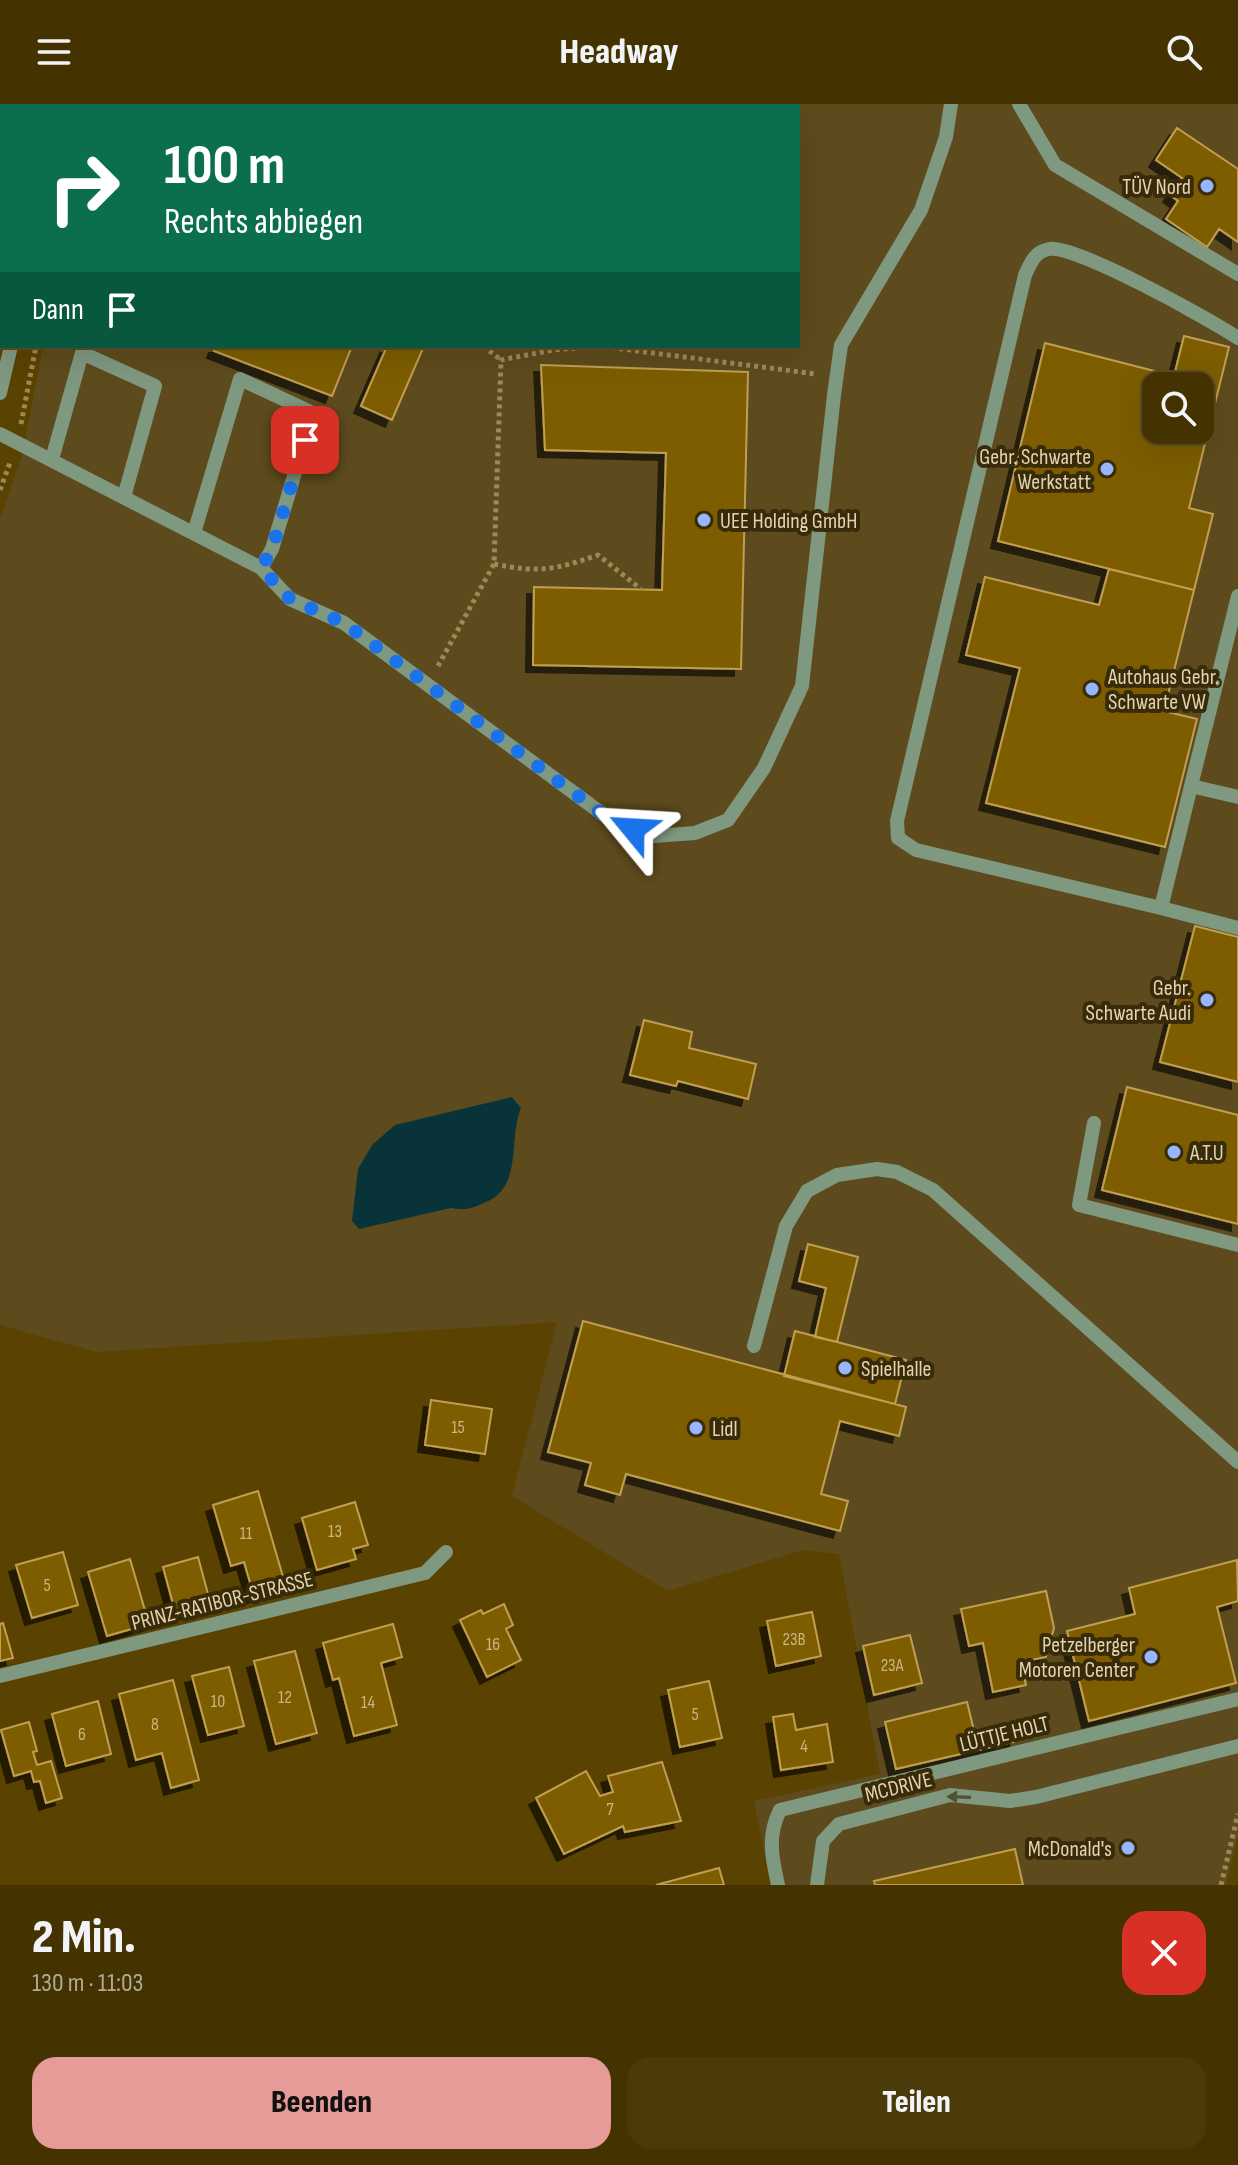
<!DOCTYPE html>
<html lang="de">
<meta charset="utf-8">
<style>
:root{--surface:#443200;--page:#4b3a0a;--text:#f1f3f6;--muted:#afaa99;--line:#5c4d22;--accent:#e69b98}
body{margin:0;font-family:"Sofia Sans Condensed",sans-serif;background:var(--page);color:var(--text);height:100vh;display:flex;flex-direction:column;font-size:30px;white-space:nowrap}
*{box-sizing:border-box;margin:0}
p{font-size:26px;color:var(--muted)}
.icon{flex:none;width:44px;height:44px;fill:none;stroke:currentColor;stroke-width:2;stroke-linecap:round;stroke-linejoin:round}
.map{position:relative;height:1781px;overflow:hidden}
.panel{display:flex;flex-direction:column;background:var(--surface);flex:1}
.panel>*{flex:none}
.top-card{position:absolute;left:0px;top:0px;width:800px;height:244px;box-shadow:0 8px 32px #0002,0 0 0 2px var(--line);background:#0b6e4f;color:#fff;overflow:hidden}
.controls{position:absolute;left:1142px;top:268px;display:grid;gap:16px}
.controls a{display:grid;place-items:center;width:72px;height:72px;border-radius:16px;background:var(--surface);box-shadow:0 8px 32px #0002,0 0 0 2px var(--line);font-size:40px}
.pin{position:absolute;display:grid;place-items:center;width:68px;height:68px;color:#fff;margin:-34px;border-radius:16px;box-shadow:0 4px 12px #0006}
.me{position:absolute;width:88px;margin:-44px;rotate:297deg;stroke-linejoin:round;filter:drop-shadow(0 0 6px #0008)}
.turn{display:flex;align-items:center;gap:28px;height:168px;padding:0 32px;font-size:36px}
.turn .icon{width:104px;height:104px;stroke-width:2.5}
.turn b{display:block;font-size:56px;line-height:68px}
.then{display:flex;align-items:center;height:76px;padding:0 32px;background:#0003;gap:16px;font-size:30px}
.round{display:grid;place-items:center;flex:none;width:84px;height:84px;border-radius:24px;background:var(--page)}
.overview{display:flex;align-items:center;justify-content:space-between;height:136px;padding:0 32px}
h1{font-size:48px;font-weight:800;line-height:60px}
.cta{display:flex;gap:16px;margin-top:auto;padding:16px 32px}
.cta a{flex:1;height:92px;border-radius:24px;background:var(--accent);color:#111;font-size:32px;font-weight:800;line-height:92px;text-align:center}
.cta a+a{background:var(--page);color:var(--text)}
header{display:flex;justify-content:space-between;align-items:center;height:104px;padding:0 32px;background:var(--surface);font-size:36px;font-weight:800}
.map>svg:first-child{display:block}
.built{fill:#5e4b1d;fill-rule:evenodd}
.water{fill:#083439}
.building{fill:#7d5d00;stroke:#c09f53;stroke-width:2;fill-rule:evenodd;filter:url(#shadow)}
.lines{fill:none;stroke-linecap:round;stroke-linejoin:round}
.path{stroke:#9d8955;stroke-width:5;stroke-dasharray:4 4;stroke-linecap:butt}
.minor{stroke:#7f9880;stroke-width:14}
.oneway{fill:#515133}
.route{stroke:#1a73e8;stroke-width:14;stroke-dasharray:0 25.2}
.poi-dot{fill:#97b6fd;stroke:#382b0a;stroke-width:3}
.labels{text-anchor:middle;stroke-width:8;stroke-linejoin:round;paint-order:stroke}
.number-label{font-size:18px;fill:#cab682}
.poi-label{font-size:22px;fill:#e4d3ae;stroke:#382b0a;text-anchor:end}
.street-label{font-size:22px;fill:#e4d3ae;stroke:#382b0a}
</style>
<header><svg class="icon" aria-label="menu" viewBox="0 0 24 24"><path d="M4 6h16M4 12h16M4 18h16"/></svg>Headway<svg class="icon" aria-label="search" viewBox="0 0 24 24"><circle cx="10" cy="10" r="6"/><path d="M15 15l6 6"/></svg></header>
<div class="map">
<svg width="1238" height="1781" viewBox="0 0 1238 1781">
<defs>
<filter id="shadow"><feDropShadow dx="-7" dy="7" stdDeviation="0" flood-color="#0009"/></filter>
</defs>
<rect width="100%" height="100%" fill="#5a4200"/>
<!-- built -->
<path class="built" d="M87,0H1238V1731L1226,1781H771L754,1697L880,1670L839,1450L803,1446L668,1487L512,1392L557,1218L96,1248L0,1221V415L22,352L43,242H798V2H87ZM1156,282H1200V326H1156Z"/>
<!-- water -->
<path class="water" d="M512,993L521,1004C508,1036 523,1083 486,1098C473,1104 465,1107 451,1104L359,1125L352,1117L358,1065L372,1041L395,1021Z"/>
<!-- building -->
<path class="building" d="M155,0H455L454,2Z
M517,0H700L516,2Z
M1177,24L1238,65V138L1219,125L1207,143L1166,115L1178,97L1170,91L1182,74L1156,56Z
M1184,232L1229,243L1189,404L1213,410L1194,486L998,437L1045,239L1174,272ZM1156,282H1200V326H1156Z
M216,242H352L332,292L214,247Z
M387,242H424L392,316L361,302Z
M541,261L748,268L741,565L533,561L534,483L662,486L666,349L545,346Z
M1109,465L1194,486L1164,607L1197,615L1165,743L986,699L1020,564L966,551L985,473L1099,501Z
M1195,822L1238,833V978L1160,958Z
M644,916L692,928L689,944L756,960L748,995L678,977L676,982L630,971Z
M1127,983L1238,1011V1120L1102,1086Z
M808,1140L858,1153L837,1238L815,1233L826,1184L799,1177Z
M583,1217L906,1303L899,1332L840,1317L821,1390L848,1397L840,1427L626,1370L620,1391L585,1381L591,1359L548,1348Z
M795,1227L906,1256L895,1300L784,1272Z
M431,1296L492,1305L485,1350L425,1341Z
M258,1387L286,1483L254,1492L244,1458L231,1462L213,1401Z
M355,1398L368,1441L353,1445L356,1455L317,1466L302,1414Z
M63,1448L78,1501L32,1514L16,1461Z
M198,1453L211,1501L176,1511L163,1463Z
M130,1455L149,1520L107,1532L88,1468Z
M1237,1456L1238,1497L1217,1503L1236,1579L1089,1617L1067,1527L1135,1510L1129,1484Z
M1046,1487L1054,1524L1046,1553L1021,1558L1026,1581L993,1588L983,1539L969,1542L961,1505Z
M504,1500L513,1521L506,1525L521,1556L487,1573L460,1516L481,1506L483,1510Z
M812,1508L821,1552L776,1562L767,1517Z
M3,1519L13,1554L0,1557V1520Z
M393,1520L402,1553L381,1559L397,1621L354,1632L339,1574L333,1576L323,1539Z
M910,1531L922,1579L874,1591L863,1542Z
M295,1547L317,1629L276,1640L254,1557Z
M229,1563L244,1622L208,1631L192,1572Z
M173,1576L199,1676L171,1684L162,1649L136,1656L119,1590Z
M709,1577L722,1634L680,1643L668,1586Z
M98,1597L111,1650L66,1662L52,1610Z
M967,1598L976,1635L1014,1626L1017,1637L896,1665L885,1618Z
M793,1610L796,1626L827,1620L833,1658L781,1666L773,1613Z
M29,1618L37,1647L33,1648L37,1661L51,1657L62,1694L46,1699L40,1677L34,1678L31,1667L14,1672L1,1626Z
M662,1658L681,1717L625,1728L623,1722L564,1750L536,1694L586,1667L600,1692L613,1688L608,1672Z
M1015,1745L1023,1781H875L874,1777Z
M719,1764L724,1781H656Z"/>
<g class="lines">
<!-- path -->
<path class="path" d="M19,2V0
M74,2V0
M0,148L2,133
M483,242L501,256
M21,320L36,242
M0,386L11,356
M494,460C540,469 554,466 598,451L641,485
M438,562L494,460L501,256L553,246L599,242L816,270
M1221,1781L1238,1710"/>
<!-- minor -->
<path class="minor" d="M105,0V2
M1019,0L1055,61L1238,170
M45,2V0
M83,242L82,249L155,282L124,393
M0,289L11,242
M0,330L261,464
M52,355L82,249
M194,429L240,275L313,309L272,445L261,464L290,495L344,519L612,717L654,732L695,729L728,716L764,664L802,582L834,291L841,241L921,106L946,33L951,0
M1238,492L1191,682L1238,693
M1191,682L1161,804L1238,824
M1161,804L916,746L898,734L897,717L1025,171C1031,159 1034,148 1049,145C1075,140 1211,216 1238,234
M1094,1019L1079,1101L1238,1141
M754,1242L786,1122L807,1087L837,1071L877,1065L897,1068L933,1086L1238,1358
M0,1572L425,1469L446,1448
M778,1781C772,1754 767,1732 780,1706L1238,1595
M817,1781L823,1737L839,1720L950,1691L1010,1697L1036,1693L1238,1642"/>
</g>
<!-- one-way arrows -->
<defs><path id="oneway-solid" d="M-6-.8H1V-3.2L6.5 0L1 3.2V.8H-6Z" transform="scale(2)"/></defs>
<use class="oneway" href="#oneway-solid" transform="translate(959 1693) rotate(-178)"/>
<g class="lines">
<!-- route -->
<path class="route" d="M305,336L272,445L261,464L290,495L344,519L612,717L633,725"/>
</g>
<!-- markers -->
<g class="poi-dot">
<circle cx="1207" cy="82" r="8"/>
<circle cx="1107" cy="365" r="8"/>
<circle cx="704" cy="416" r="8"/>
<circle cx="1092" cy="585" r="8"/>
<circle cx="1207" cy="896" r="8"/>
<circle cx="1174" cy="1048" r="8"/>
<circle cx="845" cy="1264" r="8"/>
<circle cx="696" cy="1324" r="8"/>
<circle cx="1151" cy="1553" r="8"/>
<circle cx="1128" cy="1744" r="8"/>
</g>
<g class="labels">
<!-- number labels -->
<g class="number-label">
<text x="458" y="1329">15</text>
<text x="335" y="1433">13</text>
<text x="246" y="1435">11</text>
<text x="47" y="1487">5</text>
<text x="794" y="1541">23B</text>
<text x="493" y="1546">16</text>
<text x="892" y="1567">23A</text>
<text x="285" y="1599">12</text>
<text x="218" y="1603">10</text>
<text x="368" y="1604">14</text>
<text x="695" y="1616">5</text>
<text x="155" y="1626">8</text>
<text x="82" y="1636">6</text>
<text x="804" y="1648">4</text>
<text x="610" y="1711">7</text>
</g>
<!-- poi labels -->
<g class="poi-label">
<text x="1191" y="90">TÜV Nord</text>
<text x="1091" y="360">Gebr. Schwarte<tspan x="1091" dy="25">Werkstatt</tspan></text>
<text x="720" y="424" text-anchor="start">UEE Holding GmbH</text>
<text x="1108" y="580" text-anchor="start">Autohaus Gebr.<tspan x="1108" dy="25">Schwarte VW</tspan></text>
<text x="1191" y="891">Gebr.<tspan x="1191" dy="25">Schwarte Audi</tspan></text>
<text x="1190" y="1056" text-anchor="start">A.T.U</text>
<text x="861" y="1272" text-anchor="start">Spielhalle</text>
<text x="712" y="1332" text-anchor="start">Lidl</text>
<text x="1135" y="1548">Petzelberger<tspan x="1135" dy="25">Motoren Center</tspan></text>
<text x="1112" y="1752">McDonald's</text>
</g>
<!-- street labels -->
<g class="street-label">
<text transform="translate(222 1496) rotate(-14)" y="8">PRINZ-RATIBOR-STRASSE</text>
<text transform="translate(1004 1629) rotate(-14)" y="8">LÜTTJE HOLT</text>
<text transform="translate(898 1682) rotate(-14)" y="8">MCDRIVE</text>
</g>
</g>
</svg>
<div class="controls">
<a><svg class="icon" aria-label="search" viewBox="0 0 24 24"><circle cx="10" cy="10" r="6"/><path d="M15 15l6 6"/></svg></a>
</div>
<div class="pin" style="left:305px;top:336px;background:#d93025"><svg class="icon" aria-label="arrive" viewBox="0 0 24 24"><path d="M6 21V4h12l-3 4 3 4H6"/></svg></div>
<svg class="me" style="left:633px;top:725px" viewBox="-20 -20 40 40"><path d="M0-17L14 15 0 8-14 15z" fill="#1a73e8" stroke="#fff" stroke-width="4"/></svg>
<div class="top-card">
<div class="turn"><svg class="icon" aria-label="right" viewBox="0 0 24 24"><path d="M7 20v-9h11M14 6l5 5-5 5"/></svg><div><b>100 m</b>Rechts abbiegen</div></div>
<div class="then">Dann<svg class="icon" aria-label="arrive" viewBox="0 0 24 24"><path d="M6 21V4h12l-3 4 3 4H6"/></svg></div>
</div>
</div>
<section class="panel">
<div class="overview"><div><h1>2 Min.</h1><p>130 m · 11:03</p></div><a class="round" style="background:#d93025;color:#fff"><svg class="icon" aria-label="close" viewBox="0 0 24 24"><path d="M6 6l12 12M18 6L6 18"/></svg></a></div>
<div class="cta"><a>Beenden</a><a>Teilen</a></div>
</section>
